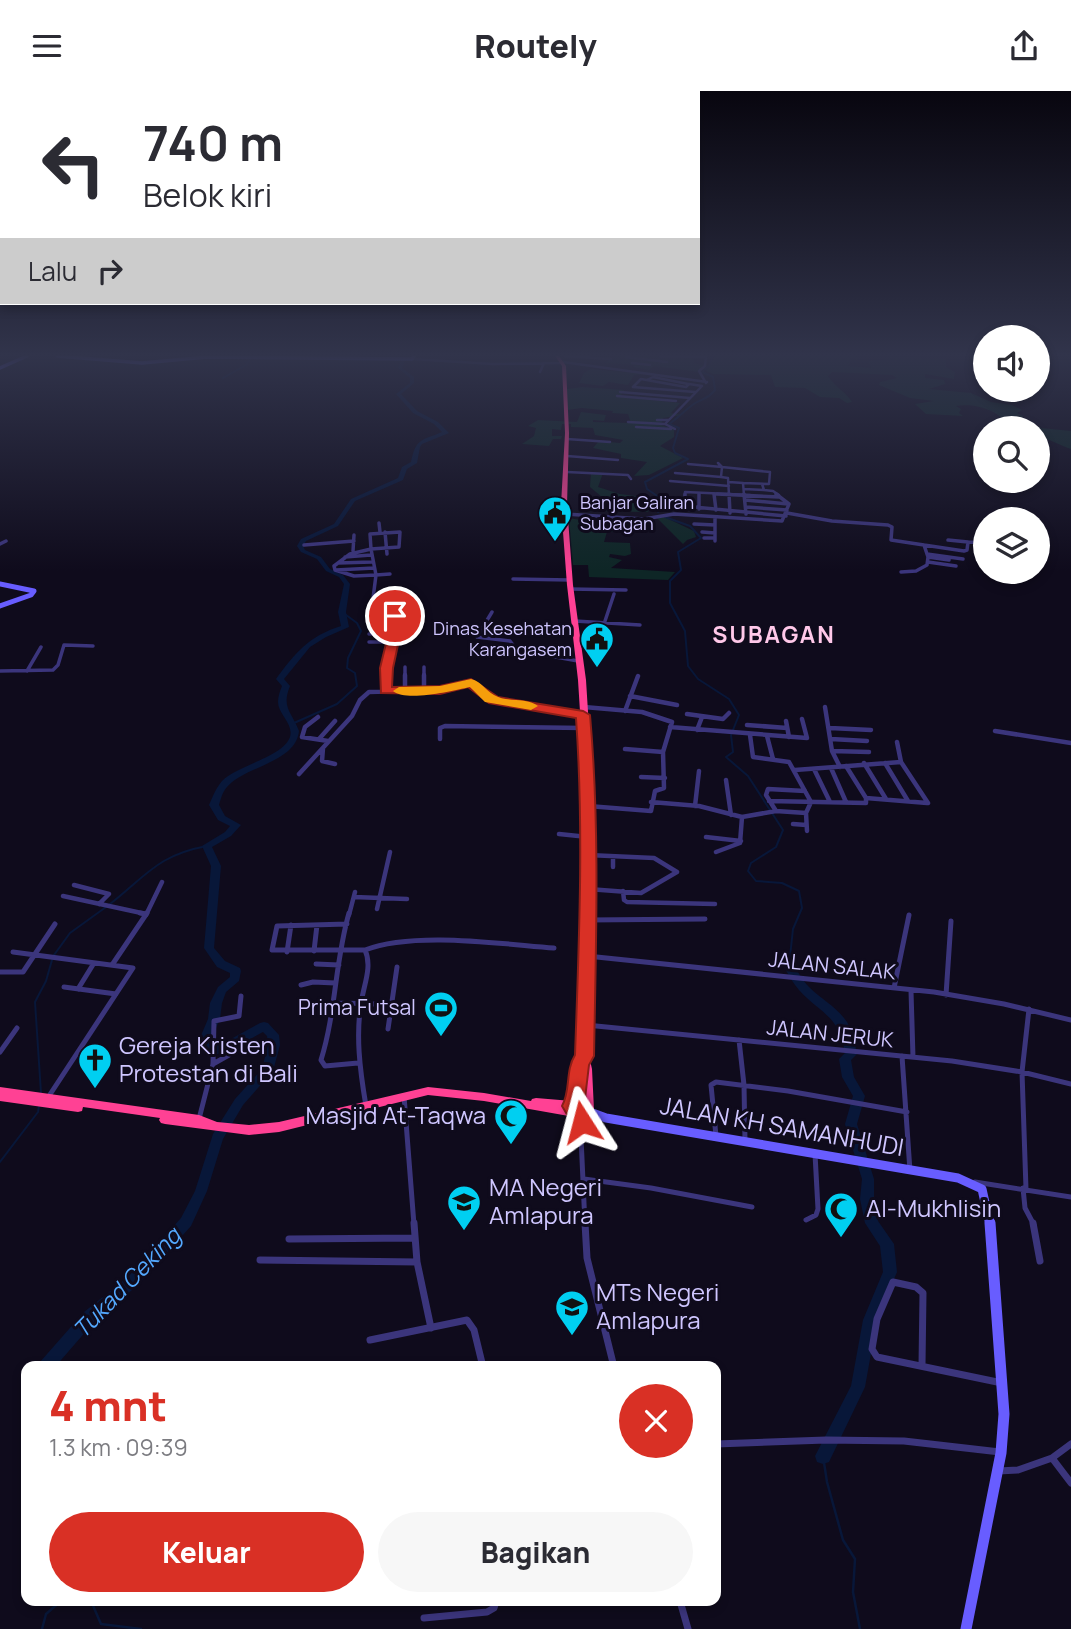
<!DOCTYPE html>
<html lang="id">
<meta charset="utf-8">
<style>
:root{--surface:#fff;--page:#f7f7f7;--text:#2b2b33;--muted:#7c7c81;--accent:#d93025}
body{margin:0;font-family:Manrope,sans-serif;background:var(--page);color:var(--text);height:100vh;display:flex;flex-direction:column;font-size:26px;white-space:nowrap}
*{box-sizing:border-box;margin:0}
p{font-size:23px;color:var(--muted)}
.icon{flex:none;width:38px;height:38px;fill:none;stroke:currentColor;stroke-width:2;stroke-linecap:round;stroke-linejoin:round}
.map{position:relative;flex:1;overflow:hidden}
.panel{position:absolute;left:21px;top:1270px;width:700px;height:245px;display:flex;flex-direction:column;background:var(--surface);border-radius:14px;box-shadow:0 4px 10px #0003}
.panel>*{flex:none}
.hud{position:absolute;left:0px;top:0px;width:700px;height:214px;box-shadow:0 4px 10px #0003;background:#fff;color:var(--text);overflow:hidden}
.controls{position:absolute;left:973px;top:234px;display:grid;gap:14px}
.controls a{display:grid;place-items:center;width:77px;height:77px;border-radius:50%;background:var(--surface);box-shadow:0 4px 10px #0003;font-size:35px}
.pin{position:absolute;display:grid;place-items:center;width:60px;height:60px;color:#fff;margin:-30px;border:4px solid #fff;border-radius:50%;box-shadow:0 2px 7px #0007}
.me{position:absolute;width:77px;margin:-38px;rotate:351deg;stroke-linejoin:round;filter:drop-shadow(0 0 5px #0008)}
.turn{display:flex;align-items:center;gap:24px;height:147px;padding:0 28px;font-size:32px}
.turn .icon{width:91px;height:91px;stroke-width:2.5}
.turn b{display:block;font-size:49px;line-height:60px}
.then{display:flex;align-items:center;height:66px;padding:0 28px;background:#0003;gap:14px;font-size:26px}
.round{display:grid;place-items:center;flex:none;width:74px;height:74px;border-radius:37px;background:var(--page)}
.head{display:flex;align-items:center;justify-content:space-between;height:119px;padding:0 28px}
h1{font-size:42px;font-weight:800;line-height:52px;color:var(--accent)}
.primary-button{display:flex;gap:14px;margin-top:auto;padding:14px 28px}
.primary-button a{flex:1;height:80px;border-radius:42px;background:var(--accent);color:#fff;font-size:28px;font-weight:800;line-height:80px;text-align:center}
.primary-button a+a{background:var(--page);color:var(--text)}
header{display:flex;justify-content:space-between;align-items:center;height:91px;padding:0 28px;background:var(--surface);font-size:32px;font-weight:800}
.map>svg:first-child{display:block}
.green{fill:#0e2626}
.lines{fill:none;stroke-linecap:round;stroke-linejoin:round}
.stream-far1{stroke:#081739;stroke-width:2}
.stream{stroke:#081739;stroke-width:2.5}
.river{fill:#081739;fill-rule:evenodd}
.street-far4{stroke:#3b357c;stroke-width:2.5}
.street-far3{stroke:#3b357c;stroke-width:3.5}
.street-far2{stroke:#3b357c;stroke-width:4.5}
.street-far1{stroke:#3b357c;stroke-width:5}
.street{stroke:#3b357c;stroke-width:7}
.secondary-far3{stroke:#685dff;stroke-width:3.5}
.secondary-far2{stroke:#685dff;stroke-width:5}
.secondary-far1{stroke:#685dff;stroke-width:9}
.secondary{stroke:#685dff;stroke-width:11}
.highway{fill:#ff4194;fill-rule:evenodd}
.route{fill:#d93025;stroke:#8d1f18;stroke-width:2}
.slow{fill:#f59e0b}
.labels{text-anchor:middle;stroke-width:6;stroke-linejoin:round;paint-order:stroke}
.far-poi-label{font-size:18px;fill:#cfc6ff;stroke:#0f0b1c;text-anchor:start}
.street-label{font-size:21px;fill:#cfc6ff;stroke:#0f0b1c}
.poi-label{font-size:21px;fill:#cfc6ff;stroke:#0f0b1c;text-anchor:end}
.far-district-label{font-size:23px;font-weight:bold;letter-spacing:2px;fill:#ffc8e9;stroke:#0f0b1c}
.water-label{font-size:23px;font-style:italic;fill:#54a9ff;stroke:#0f0b1c}
.near-poi-label{font-size:24px;fill:#cfc6ff;stroke:#0f0b1c;text-anchor:start}
.near-street-label{font-size:24px;fill:#cfc6ff;stroke:#0f0b1c}
</style>
<header><svg class="icon" aria-label="menu" viewBox="0 0 24 24"><path d="M4 6h16M4 12h16M4 18h16"/></svg>Routely<svg class="icon" aria-label="share" viewBox="0 0 24 24"><path d="M12 15V3M7 8l5-5 5 5M5 13v7h14v-7"/></svg></header>
<div class="map">
<svg width="1071" height="1538" viewBox="0 0 1071 1538">
<rect width="100%" height="100%" fill="#0f0b1c"/>
<!-- green -->
<path class="green" d="M615,265H694V272L705,275L700,281L654,275L649,279L633,276L634,274L605,272Z
M715,265H857L860,268L851,269L848,275L871,277L869,270L889,268L890,265L946,268V276L955,281L954,288L925,283V287L944,289L945,293L929,298L971,302L991,311L1012,314L1022,319L1017,322L1023,325L1021,330L1041,337L1071,340V358C1059,354 1050,348 1038,346V338H1009C1002,319 975,312 956,315L961,318L959,322L963,325L926,323L915,313L934,310L910,307L879,294L880,291L897,287L892,284L832,281L828,285C835,296 846,301 852,311L847,312L839,307L820,306L805,297L775,296L771,284L713,283L706,280Z
M591,278L644,283L634,284L628,294L609,291L603,295L579,292L584,282Z
M582,296L624,299L620,306L680,312L671,322L682,324L663,327L661,334L674,338V346L660,355L683,367L649,384L634,385L647,371L621,367V363L593,357L599,350L620,352L623,349L595,344L593,337L571,336V333H562L561,339L552,338V345H562L561,348H553L549,355L522,353L534,345L536,337L528,335L538,329L577,331L581,321L606,324L604,330L593,329V331L631,332L628,323L612,322L613,320L582,317L567,319V298Z
M591,381L603,382L598,396L620,403L644,406L648,409L640,416L650,419L647,421L584,420L591,416H614L590,396Z
M662,425L694,440L696,446L687,449L683,453L656,426Z
M569,427L602,433H632L636,435L638,441H607L604,451L630,452L631,463L625,465L610,463L609,466L622,469L611,477L675,481L668,489L589,486L588,474H573Z"/>
<g class="lines">
<!-- stream-far1 -->
<path class="stream-far1" d="M223,287L246,274L252,265
M658,421L654,416L663,409L647,398L645,391L688,368L675,362L673,357L679,337L669,333C678,327 683,321 691,315C701,307 706,310 715,299L713,286L702,281L709,275L713,265
M665,426L690,435L701,447L678,461L681,479L670,490V512L685,540L688,575L698,588L729,608L739,624L731,644L733,661L726,666L748,685L783,739L776,756L751,772L748,780L756,790L782,792L799,800L802,817L793,838L789,875
M294,632L337,613L357,595L355,582L347,577L348,567L361,540L357,532L342,521
M110,813C147,784 158,764 207,755
M54,864L70,842L106,816
M41,1002L35,911L46,890L52,869
M0,1071L38,1021L39,1015"/>
<!-- stream -->
<path class="stream" d="M823,1365L827,1391L843,1449L855,1468L853,1501L860,1538
M91,1510L101,1533L141,1538
M42,1538L46,1523L61,1510"/>
<!-- river -->
<path class="river" d="M402,266L406,267L402,277L414,286V292L401,303L417,320L438,331L449,342L422,353L420,356L417,372L407,378L403,389L355,410L338,435L306,450L303,455L305,459L321,466L330,478L343,484L350,493L346,521L349,536L326,546L310,556L284,588L290,595C281,617 292,621 299,640C296,671 247,675 229,694C223,699 221,707 219,714L225,725L241,734L231,745L212,756L221,775L214,857L225,870L240,877L241,880L239,890L226,901L222,912L220,928L209,953L220,954L260,932L264,931L268,932L279,944L280,954L273,980L243,1014L223,1048L207,1100L191,1135L138,1194L94,1231L55,1276H38L40,1271L84,1221L128,1186L181,1127L195,1100L213,1043L235,1008L262,978L268,954L267,945L263,941C249,948 220,969 205,963C201,961 199,957 197,954L208,928L210,912L218,896L230,886V882L217,876L204,857L211,775L202,755L225,741L230,735L218,729L209,714C213,705 216,697 222,690C238,674 283,666 290,646C294,633 278,623 278,611C278,605 280,600 282,595L276,588C295,562 309,545 341,535L338,521L344,493L339,486L326,480L317,468L301,461L297,455L301,448L334,433L351,408L398,387L402,376L411,371C416,347 421,350 442,341L434,333L413,322L396,303L410,292V287L398,277Z
M789,871L793,872C798,881 802,889 809,896C821,908 837,916 847,931C853,941 855,952 857,963L851,969L854,986L865,1005L857,1033L874,1088V1108L878,1130L894,1153L897,1181L877,1229L865,1296L829,1371L823,1373L817,1371L815,1365L851,1295L863,1229L883,1181L880,1155L865,1132L860,1108L862,1088L845,1033L853,1005L842,986L839,968L845,962C839,924 822,924 799,899C793,892 788,884 784,875L785,872Z"/>
<!-- street-far4 -->
<path class="street-far4" d="M565,265L611,268
M660,265L705,266
M706,265L705,275L699,280L706,292
M626,266L667,271
M412,268L493,273L562,272
M563,271L707,291
M632,272L650,274
M540,281L544,272
M647,289L653,286L688,293
M633,296L641,288L686,296L689,293L702,295L665,333L675,338
M633,296L695,301
M620,301L690,307
M617,305L676,310
M657,329H668
M628,331L665,333
M636,336L671,338
M567,348L610,351
M567,365L618,369
M718,372L722,376L721,386L728,387L729,404
M688,373L722,376
M722,376L770,381L769,393L743,392
M567,381L628,384L631,388
M675,382L721,386
M670,390L729,395
M729,391L743,392L744,404
M762,393L764,399L773,400L779,404
M744,398L764,399
M685,404V401L750,404"/>
<!-- street-far3 -->
<path class="street-far3" d="M685,403L684,415L786,425
M699,403V418
M714,403L716,419
M717,403L779,406
M729,403L730,422
M744,403L746,423
M745,409L788,413
M746,416L787,419
M787,422L832,430L888,434L892,436L891,449L924,454
M565,423L644,428L674,423L782,430L789,413L776,403
M715,427V450
M379,432L380,441
M694,433L715,434
M385,441L387,463
M400,441L399,456L371,458L370,443Z
M702,441L715,442
M704,447H715
M948,449L968,451
M0,453L6,450
M304,454L354,450
M371,458L376,484
M371,458L350,463L334,475L335,479L354,485L376,484
M353,460L354,444
M927,463L963,468
M345,466L371,464
M928,466L949,469
M928,471L956,475
M338,472L372,471
M336,479L374,477
M901,481L916,480L927,474L928,466L924,454L964,460L967,459L968,451L985,452
M376,484L371,523L398,526L386,586
M376,484L390,483
M513,488L570,489
M570,498L626,499
M492,521L477,546L510,550L517,559L578,570
M575,530L640,534
M604,533L614,503
M370,535L396,534
M369,543L394,542
M369,551H392
M405,576V586
M424,576V586
M0,580L53,579L58,574L64,554L93,555
M27,580L41,556"/>
<!-- street-far2 -->
<path class="street-far2" d="M405,584V600
M424,584V599
M385,600L386,584
M630,605L677,614
M584,616L642,621L672,631L663,661L664,697L655,700L651,720L588,715
M825,616L832,660L840,676
M625,620L638,585
M687,623L723,628L729,622
M318,626L305,636L302,646L328,650
M786,630L789,646
M747,634L787,637
M670,636L807,647L802,628
M830,637L871,639
M697,639L702,626
M995,640L1071,652
M750,644L753,666L789,671L811,711L806,722L807,740
M767,645L773,668
M319,648L335,630
M440,648V637L445,635L584,637
M831,648L867,650
M897,651L901,671L928,712
M323,657L322,670L335,673
M625,658L663,661
M832,660L869,661
M864,672L886,708
M885,672L908,710
M831,677L846,711
M814,678L830,711
M795,679L901,671
M299,683L352,625L360,609L369,601L440,599L471,592L494,609L583,624
M641,686L665,687
M726,689L731,724
M866,707L927,712
M769,710L866,712V707L846,675
M651,711L699,715L742,726L776,720L806,722
M695,715L699,680
M776,720L766,704L768,698L805,700
M793,733L806,734
M559,743L588,746
M706,746L741,750
M716,761L740,752L742,726
M588,764L654,767L677,781L641,802L588,798
M613,766V776
M74,794L109,803L99,813
M623,800L624,809L627,811L715,813
M63,805L146,823
M354,806L407,808
M377,818L390,761
M146,824L162,791
M349,824L355,801"/>
<!-- street-far1 -->
<path class="street-far1" d="M140,822L146,823
M349,822C335,870 336,921 321,969L325,975L358,972
M587,829L705,828
M347,833L277,835L272,859H365C414,840 501,853 554,857
M365,859C372,874 365,891 362,907C355,942 360,980 366,1015
M314,860L317,834
M13,861L133,877L49,1005
M287,861L291,834
M587,865L934,901L1004,913L1071,929
M316,873L339,874
M112,874L147,822
M0,881H23L55,833
M301,894L313,891L335,892
M64,896L116,903
M894,897L909,824
M78,898L94,872
M911,900L913,966
M946,904L951,830
M333,912L391,913
M586,934L952,970L1022,981L1071,993
M388,938L397,876
M739,949L744,994L745,1050
M0,961L17,937
M902,965L910,1080
M213,973L252,951
M404,1005L414,1134
M580,1024L585,1134
M199,1028L213,973L214,930L239,925L241,905
M716,1045L711,994L716,991L788,1000L907,1021
M584,1088L651,1097L752,1116
M975,1091L1071,1106
M1023,1097L1025,1117L1034,1134
M1026,1098L1022,981L1029,918
M806,1129L816,1124L818,1118L815,1063"/>
<!-- street -->
<path class="street" d="M414,1132L417,1171L431,1237
M585,1132L587,1167L614,1276
M1033,1132L1040,1170
M289,1148L415,1147
M260,1169L417,1171
M370,1249L467,1229L474,1239L483,1276
M922,1274L923,1202L916,1196L893,1191L877,1228L872,1258L877,1266L1002,1292
M716,1353L826,1349L904,1350L1000,1361
M1052,1367L1071,1353
M998,1380L1018,1379L1052,1367L1071,1392
M680,1510L688,1538
M424,1527L487,1521L494,1517L496,1510"/>
<!-- secondary-far3 -->
<path class="secondary-far3" d="M57,265L142,272L207,266L412,268L414,265
M0,277L27,265"/>
<!-- secondary-far2 -->
<path class="secondary-far2" d="M0,493L34,500L31,504L0,515"/>
<!-- secondary-far1 -->
<path class="secondary-far1" d="M587,1020L606,1027L958,1087L982,1098L990,1134"/>
<!-- secondary -->
<path class="secondary" d="M966,1538L1001,1362L1004,1323L990,1132"/>
<!-- highway -->
<path class="highway" d="M555,265H559L566,275L569,342L567,414L573,494L586,589L592,684L589,965L592,978L594,1019L592,1022L580,1027L484,1010L428,1004L279,1041L249,1044L165,1033L161,1032L159,1029L160,1027L83,1016L82,1020L78,1021L0,1010V996L199,1024L217,1031L249,1034L279,1031L428,996L484,1002L531,1010L532,1008L536,1007L572,1010L574,973L579,965L584,684L578,589L567,494L561,414L565,342L562,275Z"/>
</g>
<!-- sky -->
<linearGradient id="sky" x2="0" y2="1"><stop stop-color="#08060f"/><stop offset="0.55" stop-color="#31344b"/><stop offset="1" stop-color="#31344b" stop-opacity="0"/></linearGradient>
<rect width="1071" height="480" fill="url(#sky)"/>
<!-- route -->
<path class="route" d="M395,521L404,526L393,577L392,596L440,595L471,588L498,606L583,620L590,624C600,737 596,851 594,965L589,974L584,1016L592,1031L589,1037L582,1039L575,1037L562,1015C571,999 565,980 575,964C579,852 584,739 576,627L489,612L468,596L440,603L381,602L380,577L392,528L389,525Z"/>
<!-- slow -->
<path class="slow" d="M471,588C482,591 485,599 494,604C507,612 526,606 538,615L531,619L485,611L470,596C452,600 406,611 393,600L399,596L440,595Z"/>
<!-- icons -->
<defs>
<g id="civic-pin" transform="scale(1.75)"><path d="M0 17L-7.5 6A9.5 9.5 0 1 1 7.5 6Z" fill="#00cff1" stroke="#0f0b1c"/><path d="M-.6-6.5H3V-4.5H.6V-3L4-1V1h2V6H-6V1h2V-1L-.6-3ZM-1.2 2.5V6h2.4V2.5Z" fill="#111"/></g>
<g id="stadium-pin" transform="scale(1.75)"><path d="M0 17L-7.5 6A9.5 9.5 0 1 1 7.5 6Z" fill="#00cff1" stroke="#0f0b1c"/><path d="M0-5a6.5 5 0 1 0 0 10a6.5 5 0 1 0 0-10ZM-3.5-1.8h7v3.6h-7Z" fill="#111"/></g>
<g id="church-pin" transform="scale(1.75)"><path d="M0 17L-7.5 6A9.5 9.5 0 1 1 7.5 6Z" fill="#00cff1" stroke="#0f0b1c"/><path d="M-1.2-6h2.4v3.5h3.3v2.4h-3.3V6h-2.4V-.1h-3.3v-2.4h3.3Z" fill="#111"/></g>
<g id="mosque-pin" transform="scale(1.75)"><path d="M0 17L-7.5 6A9.5 9.5 0 1 1 7.5 6Z" fill="#00cff1" stroke="#0f0b1c"/><path d="M3.5-4.9A6 6 0 1 0 3.5 4.9A5 5 0 1 1 3.5-4.9Z" fill="#111"/></g>
<g id="school-pin" transform="scale(1.75)"><path d="M0 17L-7.5 6A9.5 9.5 0 1 1 7.5 6Z" fill="#00cff1" stroke="#0f0b1c"/><path d="M0-5L7-2L0 1L-7-2ZM-4 1L0 2.5L4 1V4Q0 6-4 4Z" fill="#111"/></g>
</defs>
<g fill-rule="evenodd">
<use href="#civic-pin" x="555" y="422"/>
<use href="#civic-pin" x="597" y="548"/>
<use href="#stadium-pin" x="441" y="917"/>
<use href="#church-pin" x="95" y="969"/>
<use href="#mosque-pin" x="511" y="1025"/>
<use href="#school-pin" x="464" y="1111"/>
<use href="#mosque-pin" x="841" y="1118"/>
<use href="#school-pin" x="572" y="1216"/>
</g>
<g class="labels">
<!-- far-poi labels -->
<g class="far-poi-label">
<text x="580" y="418">Banjar Galiran<tspan x="580" dy="21">Subagan</tspan></text>
<text x="572" y="544" text-anchor="end">Dinas Kesehatan<tspan x="572" dy="21">Karangasem</tspan></text>
</g>
<!-- street labels -->
<g class="street-label">
<text transform="translate(832 875) rotate(6)" y="7">JALAN SALAK</text>
<text transform="translate(830 943) rotate(6)" y="7">JALAN JERUK</text>
</g>
<!-- poi labels -->
<g class="poi-label">
<text x="416" y="924">Prima Futsal</text>
</g>
<!-- far-district labels -->
<g class="far-district-label">
<text x="774" y="552">SUBAGAN</text>
</g>
<!-- water labels -->
<g class="water-label">
<text transform="translate(127 1192) rotate(-46)" y="8">Tukad Ceking</text>
</g>
<!-- near-poi labels -->
<g class="near-poi-label">
<text x="119" y="963">Gereja Kristen<tspan x="119" dy="28">Protestan di Bali</tspan></text>
<text x="486" y="1033" text-anchor="end">Masjid At-Taqwa</text>
<text x="489" y="1105">MA Negeri<tspan x="489" dy="28">Amlapura</tspan></text>
<text x="866" y="1126">Al-Mukhlisin</text>
<text x="596" y="1210">MTs Negeri<tspan x="596" dy="28">Amlapura</tspan></text>
</g>
<!-- near-street labels -->
<g class="near-street-label">
<text transform="translate(782 1036) rotate(10)" y="8">JALAN KH SAMANHUDI</text>
</g>
</g>
</svg>
<div class="controls">
<a><svg class="icon" aria-label="sound" viewBox="0 0 24 24"><path d="M4 9h4l5-4v14l-5-4H4zM17 9q2 3 0 6"/></svg></a>
<a><svg class="icon" aria-label="search" viewBox="0 0 24 24"><circle cx="10" cy="10" r="6"/><path d="M15 15l6 6"/></svg></a>
<a><svg class="icon" aria-label="layers" viewBox="0 0 24 24"><path d="M12 4l9 5-9 5-9-5zM3 14l9 5 9-5"/></svg></a>
</div>
<div class="pin" style="left:395px;top:525px;background:#d93025"><svg class="icon" aria-label="arrive" viewBox="0 0 24 24"><path d="M6 21V4h12l-3 4 3 4H6"/></svg></div>
<svg class="me" style="left:582px;top:1031px" viewBox="-20 -20 40 40"><path d="M0-17L14 15 0 8-14 15z" fill="#d93025" stroke="#fff" stroke-width="4"/></svg>
<div class="hud">
<div class="turn"><svg class="icon" aria-label="left" viewBox="0 0 24 24"><path d="M17 20v-9H6M10 6l-5 5 5 5"/></svg><div><b>740 m</b>Belok kiri</div></div>
<div class="then">Lalu<svg class="icon" aria-label="right" viewBox="0 0 24 24"><path d="M7 20v-9h11M14 6l5 5-5 5"/></svg></div>
</div>
<section class="panel">
<div class="head"><div><h1>4 mnt</h1><p>1.3 km · 09:39</p></div><a class="round" style="background:#d93025;color:#fff"><svg class="icon" aria-label="close" viewBox="0 0 24 24"><path d="M6 6l12 12M18 6L6 18"/></svg></a></div>
<div class="primary-button"><a>Keluar</a><a>Bagikan</a></div>
</section>
</div>
